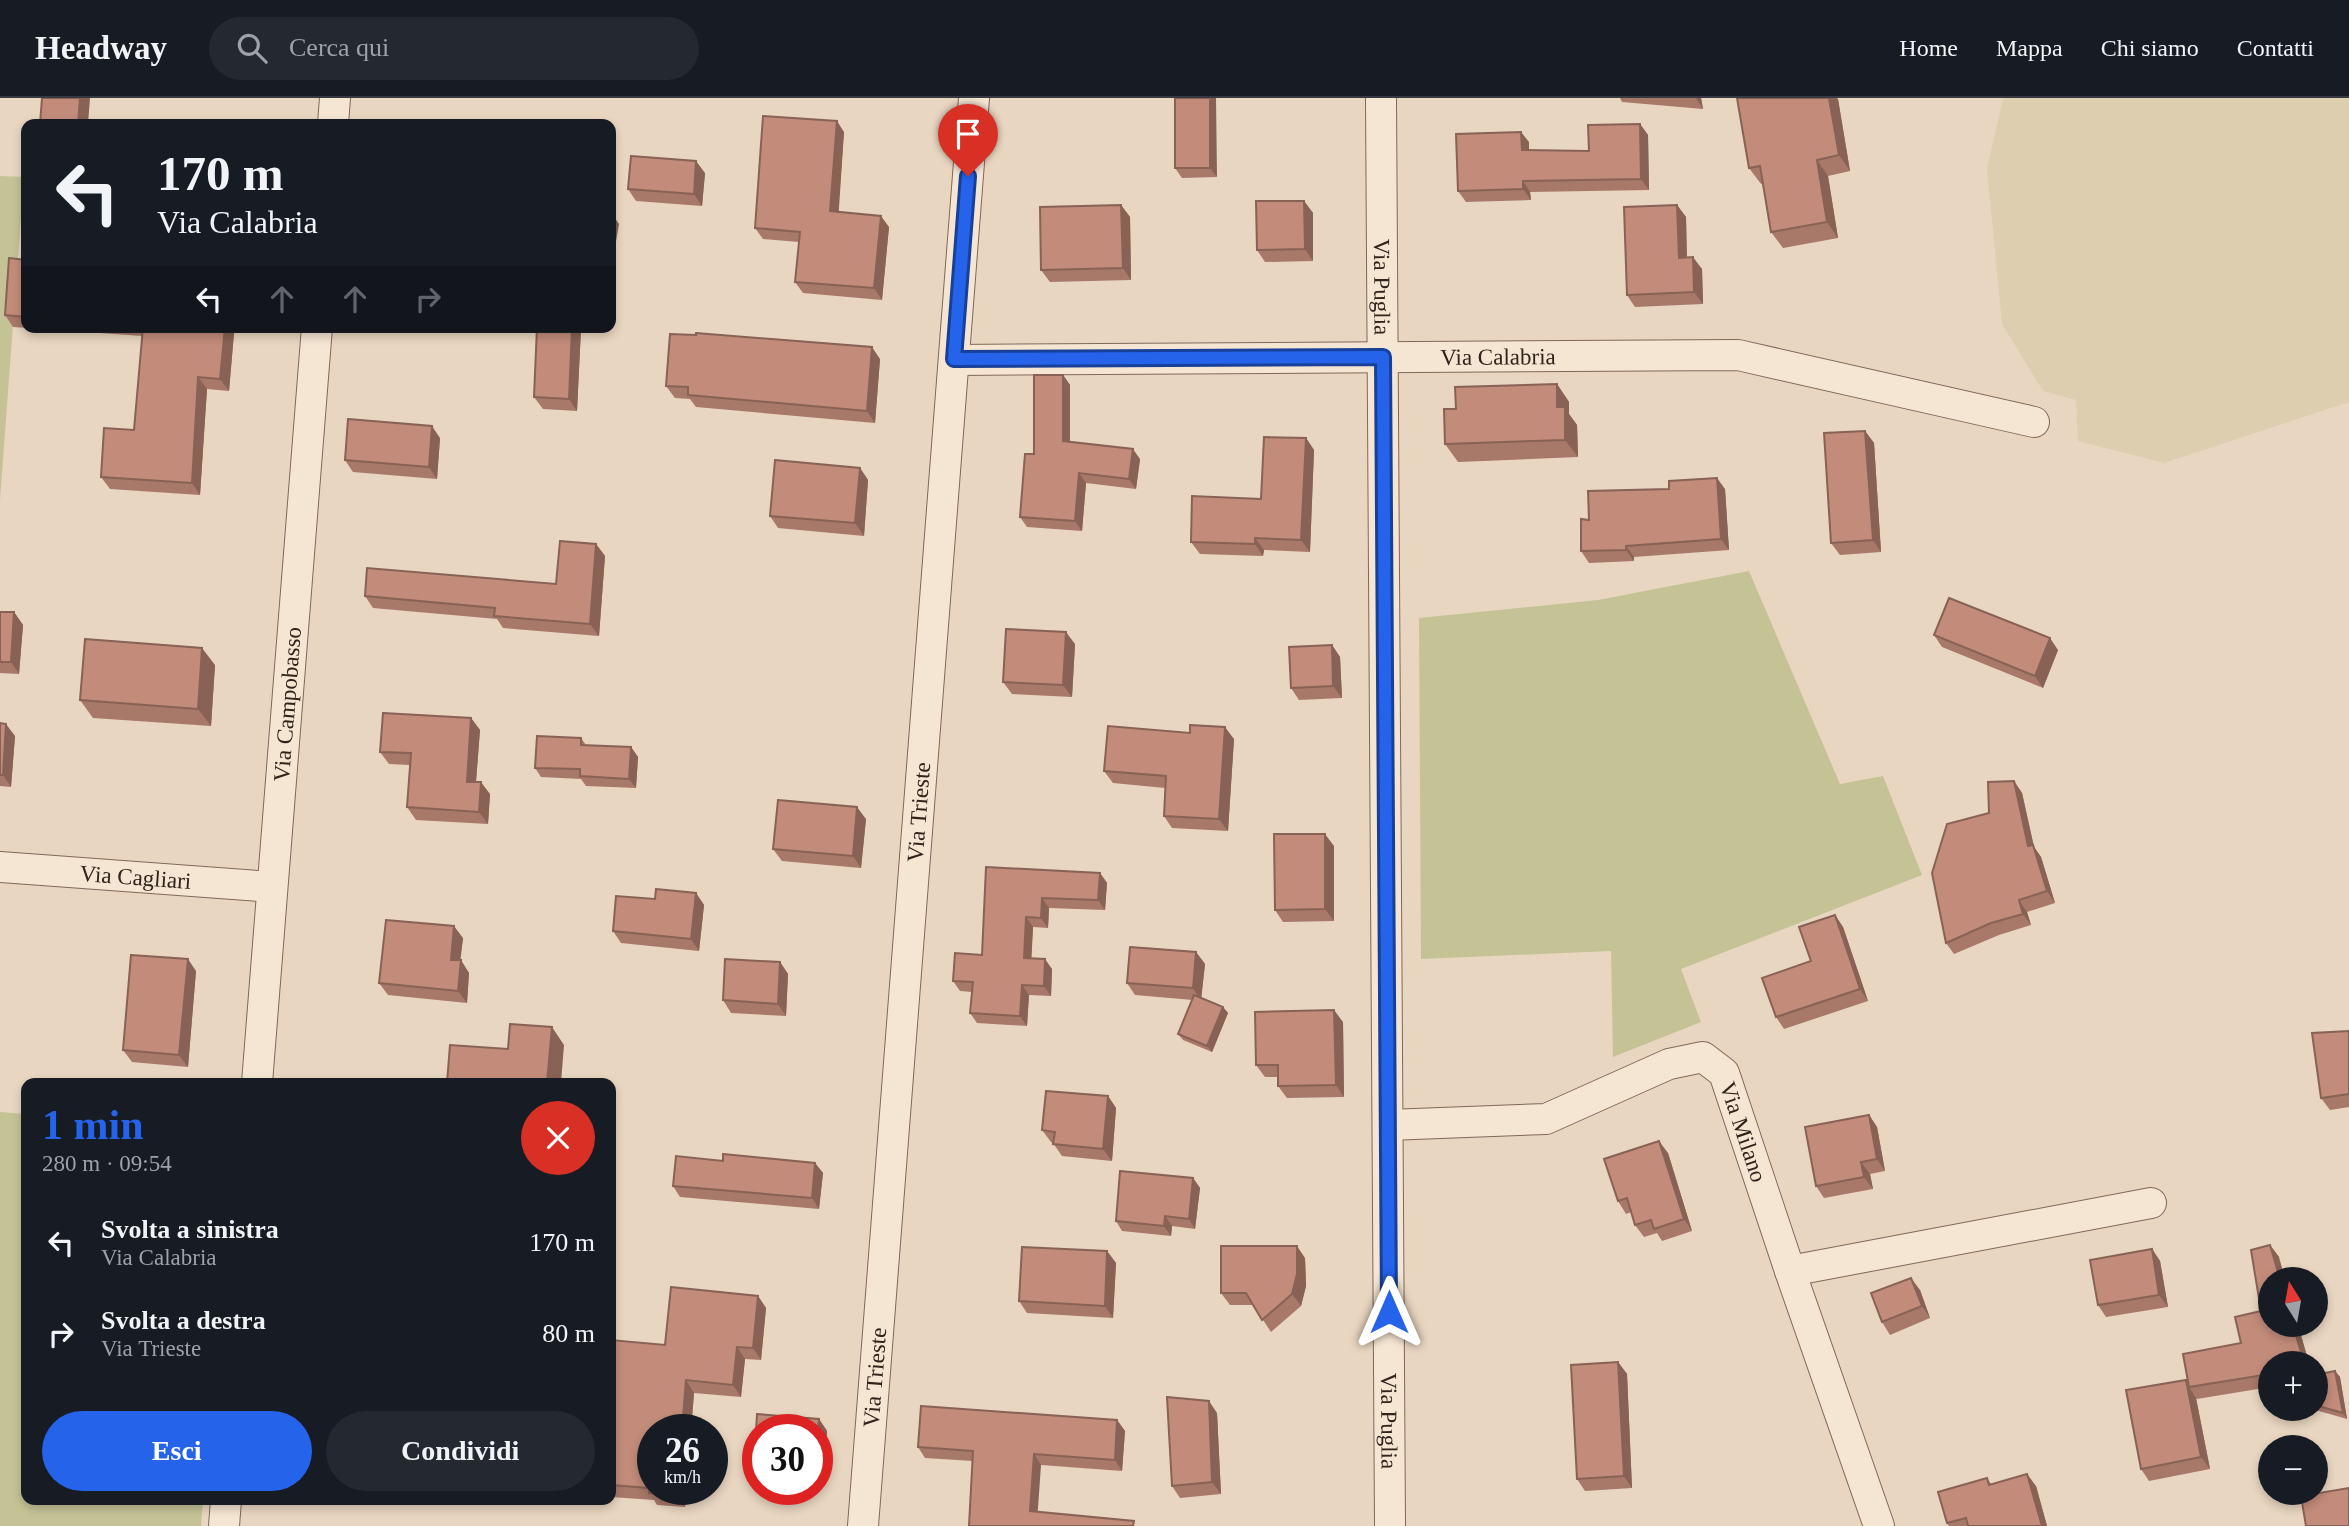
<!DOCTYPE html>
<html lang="it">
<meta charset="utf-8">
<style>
:root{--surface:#171b24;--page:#242831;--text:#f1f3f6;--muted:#9ea1a6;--line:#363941;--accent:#2563eb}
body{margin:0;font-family:"Times New Roman",serif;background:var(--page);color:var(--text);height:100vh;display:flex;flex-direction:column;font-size:26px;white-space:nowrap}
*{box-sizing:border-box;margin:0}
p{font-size:23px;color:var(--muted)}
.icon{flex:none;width:38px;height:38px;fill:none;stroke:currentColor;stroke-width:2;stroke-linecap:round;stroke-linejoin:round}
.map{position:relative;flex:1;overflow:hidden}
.drawer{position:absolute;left:21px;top:980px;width:595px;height:427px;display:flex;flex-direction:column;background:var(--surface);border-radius:14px;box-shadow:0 4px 10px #0003}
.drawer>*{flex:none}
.guide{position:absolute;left:21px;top:21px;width:595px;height:214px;border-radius:14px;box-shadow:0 4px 10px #0003;background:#171b24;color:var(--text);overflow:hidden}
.needle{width:46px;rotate:349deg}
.fabs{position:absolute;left:2258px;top:1169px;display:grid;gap:14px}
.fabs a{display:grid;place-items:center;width:70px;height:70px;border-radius:50%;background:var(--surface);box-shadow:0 4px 10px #0003;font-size:35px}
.speed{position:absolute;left:637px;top:1316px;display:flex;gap:14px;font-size:35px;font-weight:700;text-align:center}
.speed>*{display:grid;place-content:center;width:91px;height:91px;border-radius:50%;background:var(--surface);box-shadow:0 4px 10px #0003;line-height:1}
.speed small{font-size:18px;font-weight:400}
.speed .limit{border:10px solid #d22;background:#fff;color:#111}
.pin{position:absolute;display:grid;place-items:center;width:60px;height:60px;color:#fff;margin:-72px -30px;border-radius:50% 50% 50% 0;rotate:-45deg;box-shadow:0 0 7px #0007}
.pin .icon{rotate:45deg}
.me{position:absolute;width:77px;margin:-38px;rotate:0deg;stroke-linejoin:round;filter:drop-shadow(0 0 5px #0008)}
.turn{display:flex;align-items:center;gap:24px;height:147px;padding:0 21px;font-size:32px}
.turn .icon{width:91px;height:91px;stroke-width:2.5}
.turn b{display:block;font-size:49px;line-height:60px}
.lanes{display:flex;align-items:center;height:66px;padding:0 21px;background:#0003;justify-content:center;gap:35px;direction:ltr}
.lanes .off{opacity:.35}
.round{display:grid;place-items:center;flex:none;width:74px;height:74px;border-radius:37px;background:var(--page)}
.summary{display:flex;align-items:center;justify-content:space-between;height:119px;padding:0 21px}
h1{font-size:42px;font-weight:700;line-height:52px;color:var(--accent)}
.action{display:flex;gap:14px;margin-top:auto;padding:14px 21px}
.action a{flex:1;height:80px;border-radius:42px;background:var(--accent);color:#fff;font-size:28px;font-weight:700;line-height:80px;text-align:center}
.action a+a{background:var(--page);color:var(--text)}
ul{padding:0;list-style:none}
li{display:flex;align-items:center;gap:21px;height:91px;padding:0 21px}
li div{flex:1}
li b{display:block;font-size:26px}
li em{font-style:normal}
header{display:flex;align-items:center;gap:42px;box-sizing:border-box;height:98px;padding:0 35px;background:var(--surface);border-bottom:2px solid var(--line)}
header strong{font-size:33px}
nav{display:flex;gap:38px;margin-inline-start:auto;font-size:24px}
.search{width:490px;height:63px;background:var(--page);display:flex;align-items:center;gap:18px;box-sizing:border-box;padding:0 24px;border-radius:38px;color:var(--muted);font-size:26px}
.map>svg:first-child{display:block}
.farmland{fill:#ddceaf}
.green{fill:#c5c396}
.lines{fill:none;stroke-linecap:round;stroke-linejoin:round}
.street-casing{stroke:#80685a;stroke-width:32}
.street{stroke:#f5e5d3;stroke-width:30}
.wall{fill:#a87869}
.shaded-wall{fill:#886255}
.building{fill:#c38c7a;stroke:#886255;stroke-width:2}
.route-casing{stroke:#184099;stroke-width:18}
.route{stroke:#2563eb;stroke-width:12}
.labels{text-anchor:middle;stroke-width:7;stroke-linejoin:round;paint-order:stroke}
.street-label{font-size:23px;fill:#31241d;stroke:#f1e2cf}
</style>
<header>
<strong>Headway</strong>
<div class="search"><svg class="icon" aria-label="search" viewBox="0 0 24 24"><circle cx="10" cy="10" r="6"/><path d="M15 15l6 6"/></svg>Cerca qui</div>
<nav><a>Home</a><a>Mappa</a><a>Chi siamo</a><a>Contatti</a></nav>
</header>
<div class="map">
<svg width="2349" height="1428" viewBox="0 0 2349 1428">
<rect width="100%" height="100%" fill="#e9d6c1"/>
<!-- farmland -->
<path class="farmland" d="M2003,0H2349V304L2164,365L2078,343L2076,302L2043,293L2002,226L1987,71Z"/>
<!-- green -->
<path class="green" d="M0,78L24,79L0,402Z
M1749,473L1840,686L1883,678L1922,777L1681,871L1701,924L1613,959L1611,853L1421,861L1419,520L1598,502Z
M0,1014L26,1016V1402H203L201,1428H0Z"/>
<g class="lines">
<!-- street casing -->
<g class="street-casing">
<g id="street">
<path id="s1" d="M1381,0L1390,1428"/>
<path d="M333,26L335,0"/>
<path id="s2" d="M954,262L1738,257L2034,324"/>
<path id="s3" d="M0,769L272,789"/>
<path id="s4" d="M257,985L317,229"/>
<path id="s5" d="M1388,1027L1546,1021L1669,966L1703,959L1724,975L1790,1173L1879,1428"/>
<path d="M1790,1173L2151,1105"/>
<path d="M224,1428L226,1402"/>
<path id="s6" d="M863,1428L974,0"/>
</g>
</g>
<!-- street -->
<use href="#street" class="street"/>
</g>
<!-- wall -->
<path class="wall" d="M1175,0L1217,79L1182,80L1175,70Z
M1620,0H1701L1703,11L1622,4Z
M1838,1L1850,73L1828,78L1838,140L1783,150L1771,134L1763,85L1761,86L1749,70Z
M1640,26L1648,37L1649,92L1530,94L1531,102L1466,104L1458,93L1529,44V52L1589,53Z
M844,34L838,114L889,129L882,202L803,195L795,184L799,144L763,141L755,130Z
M705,75L702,108L636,103L628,91Z
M1304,103L1313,115V163L1265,164L1257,152Z
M1121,107L1130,119L1131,182L1050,184L1041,172Z
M1677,107L1686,119L1687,159L1702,171L1703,206L1635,209L1627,197Z
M26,162V229H230L234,235L229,293L207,291L200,397L110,391L101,379L134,332L143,238L13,229L5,217Z
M581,231L577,313L543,311L534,299Z
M880,261L875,325L696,309L690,301L675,300L666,288Z
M1063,277L1070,287V344L1140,361L1136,391L1086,385L1082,433L1027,429L1020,419L1034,356Z
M1557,286L1569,304V316L1577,327L1578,359L1458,364L1445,346L1456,311Z
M1865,333L1874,345L1881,454L1840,457L1831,445Z
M440,340L437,381L353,374L345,362Z
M1306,340L1314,352L1310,454L1264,452L1263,458L1200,456L1191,444L1261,401Z
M860,370L868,382L864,438L778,430L770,418Z
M1725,391L1729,452L1634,459V463L1589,465L1581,453L1589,422Z
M596,446L605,458L599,538L503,530L497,521L373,510L365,498L556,486Z
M0,514H14L23,527L19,576L0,575Z
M1934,537L2058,552L2043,590L1942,549Z
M1075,546L1072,599L1012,596L1003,584Z
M1332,547L1340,559L1342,600L1299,602L1291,590Z
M215,567L211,628L93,620L80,602Z
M471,620L480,632L476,684L490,696L488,726L416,722L407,709L410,667L389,666L380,654Z
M0,625L15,638L11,689L0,688Z
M1190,635L1234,641L1228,733L1172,730L1164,718L1165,690L1113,685L1104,673Z
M581,640L586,647L631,649L638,659L636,690L586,688L581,681L541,679L535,670Z
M2014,683L2022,695L2034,749L2041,759L2055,805L2027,814L2031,827L1999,837L1954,856L1946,845L1989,715Z
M866,721L861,770L782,763L773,751Z
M1334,748V823L1283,824L1275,812Z
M986,769L1100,775L1107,785L1105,812L1049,810L1048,830L1033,829L1031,860L1052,871L1051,898L1029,897L1027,928L977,925L970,915L972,894L960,893L953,883L982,857Z
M696,795L704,807L699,853L621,845L613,833L655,801Z
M1835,817L1843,829L1868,903L1784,931L1776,919L1811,863Z
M463,840L460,862L469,875L467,905L388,897L379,885Z
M1196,854L1205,866L1201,900L1223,909L1228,915L1212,954L1183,942L1178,936L1193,902L1135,897L1127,885Z
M780,864L788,876L786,918L731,915L723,902Z
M196,873L188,969L132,964L123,952Z
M1343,924L1344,999L1287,1000L1278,988V979H1265L1256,967Z
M2349,933V1009L2330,1012L2321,1000Z
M1108,998L1116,1010L1112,1063L1062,1058L1053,1045L1051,1044L1042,1032Z
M1869,1017L1877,1029L1885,1073L1870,1076L1873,1091L1824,1100L1816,1088Z
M1668,1055L1692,1133L1662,1143L1657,1135L1644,1139L1635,1127L1631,1114L1626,1116L1618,1103Z
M723,1063L815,1065L823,1075L819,1111L680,1099L673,1088Z
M1193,1080L1200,1090L1195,1131L1172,1128L1171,1138L1122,1133L1116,1123Z
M2270,1147L2279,1159L2270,1227H2298L2309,1265H2270V1289L2197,1301L2196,1300L2210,1371L2149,1383L2141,1371L2188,1284L2241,1245L2261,1213Z
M2152,1151L2160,1163L2168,1209L2106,1219L2098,1207Z
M1107,1153L1116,1165L1113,1220L1027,1215L1019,1203Z
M1305,1160L1306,1188L1301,1208L1271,1234L1253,1207H1230L1221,1195Z
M1920,1192L1930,1220L1890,1237L1882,1224Z
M758,1198L766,1210L761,1262L745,1261L741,1299L694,1295L685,1409L657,1407L654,1402L611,1399V1242L665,1247Z
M1618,1264L1627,1276L1632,1390L1585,1393L1577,1381Z
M2335,1273L2340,1279L2347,1321L2312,1311H2315V1277Z
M1217,1315L1221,1396L1180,1400L1172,1388Z
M757,1316L819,1321L827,1333L825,1368L818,1367L817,1377V1332H758V1357L755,1352Z
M1117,1322L1125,1333L1122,1373L1041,1367L969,1428L973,1363L925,1360L918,1349Z
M1987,1380L1991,1386L2036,1388L2047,1428H1949L1947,1425Z"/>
<!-- shaded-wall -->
<path class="shaded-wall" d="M80,0H90L88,26H78Z
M1210,0H1216L1217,79L1210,70Z
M1696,0H1701L1703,11Z
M1829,0H1837L1838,1L1850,73L1839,57Z
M837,23L844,34L838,125L830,113Z
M1640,26L1648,37L1649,92L1641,81Z
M1521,34L1529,44V63L1522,52Z
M1817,62L1828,78L1838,140L1827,124Z
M696,63L705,75L702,108L694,96Z
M1523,83L1530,94L1531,102L1523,91Z
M1304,103L1313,115V163L1305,151Z
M1121,107L1130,119L1131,182L1123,170Z
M1677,107L1686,119L1687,172L1679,160Z
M881,118L889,129L882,202L874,190Z
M615,120L619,126L613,161L611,157V146Z
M1693,159L1702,171L1703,206L1694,194Z
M225,229H230L234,235L229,293L220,281Z
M572,229H580L581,231L577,313L569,301Z
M872,249L880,261L875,325L867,313Z
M1063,277L1070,287V353L1063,343Z
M198,279L207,291L200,397L192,385Z
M1557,286L1569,304V316L1577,327L1578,359L1565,342L1557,309Z
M432,328L440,340L437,381L429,369Z
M1865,333L1874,345L1881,454L1873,442Z
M1306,340L1314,352L1310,454L1301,442Z
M1133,351L1140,361L1136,391L1129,381Z
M860,370L868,382L864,438L855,425Z
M1079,375L1086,385L1082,433L1075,423Z
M1717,380L1725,391L1729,452L1721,441Z
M1255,440L1264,452L1263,458L1255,446Z
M596,446L605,458L599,538L590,526Z
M1626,448L1634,459V463L1626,452Z
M14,514L23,527L19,576L11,564Z
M1066,534L1075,546L1072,599L1063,587Z
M2050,540L2058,552L2043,590L2035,578Z
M1332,547L1340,559L1342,600L1333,588Z
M202,550L215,567L211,628L198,611Z
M471,620L480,632L475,696L467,684Z
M6,626L15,638L11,689L3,677Z
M1225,629L1234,641L1228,733L1219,721Z
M631,649L638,659L636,690L629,681Z
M2014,683L2022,695L2034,749L2041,759L2055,805L2047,793L2028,748Z
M481,684L490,696L488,726L479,714Z
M857,709L866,721L861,770L853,758Z
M1325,736L1334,748V823L1325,811Z
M1100,775L1107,785L1105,812L1098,802Z
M696,795L704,807L699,853L691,841Z
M1042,800L1049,810L1048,830L1041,820Z
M2019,802L2027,814L2031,827L2023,816Z
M1835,817L1843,829L1868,903L1860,891Z
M1026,819L1033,829L1031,870L1024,860Z
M454,828L463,840L459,874L451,862Z
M1196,854L1205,866L1201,903L1193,890Z
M188,861L196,873L188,969L179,957Z
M1045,861L1052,871L1051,898L1044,888Z
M461,862L469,875L467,905L458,893Z
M780,864L788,876L786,918L778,906Z
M1022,887L1029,897L1027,928L1020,918Z
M1223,909L1228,915L1212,954L1207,948Z
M1334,912L1343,924L1344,999L1336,987Z
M552,929L564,947L561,985H547Z
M1108,998L1116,1010L1112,1063L1103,1051Z
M1869,1017L1877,1029L1885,1073L1877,1061Z
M1659,1043L1668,1055L1692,1133L1684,1121Z
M1861,1064L1870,1076L1873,1091L1864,1079Z
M815,1065L823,1075L819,1111L812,1100Z
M1193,1080L1200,1090L1195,1131L1189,1121Z
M1165,1118L1172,1128L1171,1138L1164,1128Z
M2270,1147L2279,1159L2285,1181H2280Z
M1297,1148L1305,1160L1306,1188L1301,1208L1292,1196Z
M2152,1151L2160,1163L2168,1209L2159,1197Z
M1107,1153L1116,1165L1113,1220L1105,1208Z
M1911,1180L1920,1192L1930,1220L1922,1208Z
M758,1198L766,1210L761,1262L753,1250Z
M2293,1227H2298L2309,1265H2304Z
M737,1249L745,1261L741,1299L733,1287Z
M1618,1264L1627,1276L1632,1390L1624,1378Z
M2335,1273L2340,1279L2347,1321L2343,1315Z
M686,1282L694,1295L691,1332H682Z
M2186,1282L2189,1289L2196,1300L2210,1371L2201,1359Z
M1209,1303L1217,1315L1221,1396L1212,1384Z
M819,1321L827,1333L825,1368L817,1357Z
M1117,1322L1125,1333L1122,1373L1115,1362Z
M1034,1356L1041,1367L1037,1424L1030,1413Z
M2027,1376L2036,1388L2047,1428H2042Z
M677,1391H687L685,1409L677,1397Z"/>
<!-- building -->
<path class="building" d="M42,0H80L78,26H40Z
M1175,0H1210V70H1175Z
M1737,0H1829L1839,57L1817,62L1827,124L1771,134L1760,68L1749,70Z
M763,18L837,23L830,113L881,118L874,190L795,184L800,134L755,130Z
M1640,26L1641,81L1523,83V91L1458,93L1456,36L1521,34L1522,52L1589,53L1588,27Z
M631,58L696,63L694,96L628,91Z
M1256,103H1304L1305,151L1257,152Z
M1121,107L1123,170L1041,172L1040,109Z
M1677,107L1679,160L1693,159L1694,194L1627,197L1624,109Z
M611,120H615L611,146Z
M9,160L26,162V219L5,217Z
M143,229H225L220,281L198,279L192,385L101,379L104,330L134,332Z
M537,229H572L569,301L534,299Z
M696,235L872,249L867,313L688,297V289L666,288L670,236L696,237Z
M1034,277H1063V343L1133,351L1129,381L1079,375L1075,423L1020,419L1025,356H1034Z
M1557,286V309H1565V342L1445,346L1444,311H1456L1455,289Z
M348,321L432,328L429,369L345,362Z
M1865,333L1873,442L1831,445L1824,335Z
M1264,339L1306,340L1301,442L1255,440V446L1191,444L1192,398L1261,401Z
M775,362L860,370L855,425L770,418Z
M1717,380L1721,441L1626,448V452L1581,453V421L1589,422L1588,393L1669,391V383Z
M560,443L596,446L590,526L494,518L495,510L365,498L367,470L556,486Z
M1949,500L2050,540L2035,578L1934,537Z
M0,514H14L11,564H0Z
M1006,531L1066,534L1063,587L1003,584Z
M85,541L202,550L198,611L80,602Z
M1332,547L1333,588L1291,590L1289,549Z
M383,615L471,620L467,684H481L479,714L407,709L411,655L380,654Z
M0,625L6,626L3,677H0Z
M1190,627L1225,629L1219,721L1164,718L1166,678L1104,673L1108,628L1190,635Z
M537,638L581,640V647L631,649L629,681L580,678V671L535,670Z
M2014,683L2028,748L2033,747L2047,793L2019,802L2023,816L1991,825L1946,845L1932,775L1947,726L1989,715L1988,684Z
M778,702L857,709L853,758L773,751Z
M1274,736H1325V811L1275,812Z
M986,769L1100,775L1098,802L1042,800L1041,820L1026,819L1024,860L1045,861L1044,888L1022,887L1020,918L970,915L973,884L953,883L955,855L982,857Z
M656,791L696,795L691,841L613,833L616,798L655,801Z
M1835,817L1860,891L1776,919L1762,880L1811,863L1799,829Z
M386,822L454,828L451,862H461L458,893L379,885Z
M1130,849L1196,854L1193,890L1127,885Z
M131,857L188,861L179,957L123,952Z
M725,861L780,864L778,906L723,902Z
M1194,897L1223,909L1207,948L1178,936Z
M1334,912L1336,987L1278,988V967H1256L1255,914Z
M510,926L552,929L547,985H447L450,947L508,951Z
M2349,933V996L2321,1000L2312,935Z
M1046,993L1108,998L1103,1051L1053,1046L1055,1034L1042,1032Z
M1869,1017L1877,1061L1861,1064L1864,1079L1816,1088L1805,1029Z
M1659,1043L1684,1121L1654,1131L1651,1122L1635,1127L1627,1100L1618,1103L1604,1061Z
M723,1056L815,1065L812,1100L673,1088L676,1058L723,1063Z
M1120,1073L1193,1080L1189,1121L1165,1118L1164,1128L1116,1123Z
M2270,1147L2280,1181H2270V1227H2293L2304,1265H2270V1276L2189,1289L2183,1256L2241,1245L2235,1219L2261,1213L2251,1152Z
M1221,1148H1297V1176L1292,1196L1262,1222L1246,1195H1221Z
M1022,1149L1107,1153L1105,1208L1019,1203Z
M2152,1151L2159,1197L2098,1207L2090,1162Z
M1911,1180L1922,1208L1882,1224L1871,1195Z
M671,1189L758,1198L753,1250L737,1249L733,1287L686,1282L682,1332H653V1391H677V1397L649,1395V1390L611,1387V1242L665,1247Z
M1618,1264L1624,1378L1577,1381L1571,1267Z
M2335,1273L2343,1315L2315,1307V1277Z
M2186,1282L2201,1359L2141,1371L2126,1292Z
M1167,1299L1209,1303L1212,1384L1172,1388Z
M921,1308L1117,1322L1115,1362L1034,1356L1030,1413L1134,1423L1133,1428H969L973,1353L918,1349Z
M757,1316L819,1321L817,1344V1332H758V1352H755Z
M2027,1376L2042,1428H1968L1966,1420L1947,1425L1938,1394L1987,1380L1989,1387Z
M2349,1390V1428H2306L2301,1398Z"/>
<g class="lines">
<!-- route casing -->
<g class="route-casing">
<path id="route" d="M968,78L954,261L1383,259L1389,1214"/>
</g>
<!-- route -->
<use href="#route" class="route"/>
</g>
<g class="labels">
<!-- street labels -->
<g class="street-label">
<text dy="8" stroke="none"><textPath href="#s1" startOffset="189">Via Puglia</textPath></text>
<text dy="8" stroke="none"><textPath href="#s2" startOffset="544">Via Calabria</textPath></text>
<text dy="8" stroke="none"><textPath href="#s4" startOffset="380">Via Campobasso</textPath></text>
<text dy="8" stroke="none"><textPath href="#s6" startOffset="716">Via Trieste</textPath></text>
<text dy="8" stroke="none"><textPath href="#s3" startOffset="136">Via Cagliari</textPath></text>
<text dy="8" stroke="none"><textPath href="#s5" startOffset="416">Via Milano</textPath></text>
<text dy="8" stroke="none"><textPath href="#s6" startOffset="149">Via Trieste</textPath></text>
<text dy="8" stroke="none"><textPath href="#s1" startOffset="1323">Via Puglia</textPath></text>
</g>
</g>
</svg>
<div class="fabs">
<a><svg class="needle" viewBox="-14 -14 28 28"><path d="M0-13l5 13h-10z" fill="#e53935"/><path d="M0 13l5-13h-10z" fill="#9ea1a6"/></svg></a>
<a>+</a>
<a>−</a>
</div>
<div class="speed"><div>26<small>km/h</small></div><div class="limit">30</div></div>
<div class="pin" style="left:968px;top:78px;background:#d93025"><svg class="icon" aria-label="arrive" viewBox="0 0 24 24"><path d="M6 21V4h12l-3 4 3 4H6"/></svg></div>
<svg class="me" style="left:1389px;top:1214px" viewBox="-20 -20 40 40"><path d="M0-17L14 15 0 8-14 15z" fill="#2563eb" stroke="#fff" stroke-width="4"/></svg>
<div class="guide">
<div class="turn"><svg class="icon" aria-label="left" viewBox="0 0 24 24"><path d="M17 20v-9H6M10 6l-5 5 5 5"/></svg><div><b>170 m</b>Via Calabria</div></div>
<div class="lanes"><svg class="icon" aria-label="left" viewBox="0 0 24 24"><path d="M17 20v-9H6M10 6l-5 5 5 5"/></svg><svg class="icon off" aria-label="ahead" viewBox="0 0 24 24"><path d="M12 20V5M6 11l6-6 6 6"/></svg><svg class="icon off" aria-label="ahead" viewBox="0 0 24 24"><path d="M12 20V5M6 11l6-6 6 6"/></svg><svg class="icon off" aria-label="right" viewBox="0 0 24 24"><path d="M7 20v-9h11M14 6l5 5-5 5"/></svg></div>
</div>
<section class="drawer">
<div class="summary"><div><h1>1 min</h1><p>280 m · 09:54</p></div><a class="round" style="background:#d93025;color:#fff"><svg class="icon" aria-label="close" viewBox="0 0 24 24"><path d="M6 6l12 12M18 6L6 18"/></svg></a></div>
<ul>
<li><svg class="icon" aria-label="left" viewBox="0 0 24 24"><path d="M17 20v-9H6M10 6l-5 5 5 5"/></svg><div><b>Svolta a sinistra</b><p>Via Calabria</p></div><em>170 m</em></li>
<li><svg class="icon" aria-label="right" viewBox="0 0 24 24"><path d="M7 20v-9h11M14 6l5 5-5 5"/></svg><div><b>Svolta a destra</b><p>Via Trieste</p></div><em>80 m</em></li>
</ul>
<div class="action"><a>Esci</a><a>Condividi</a></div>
</section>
</div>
